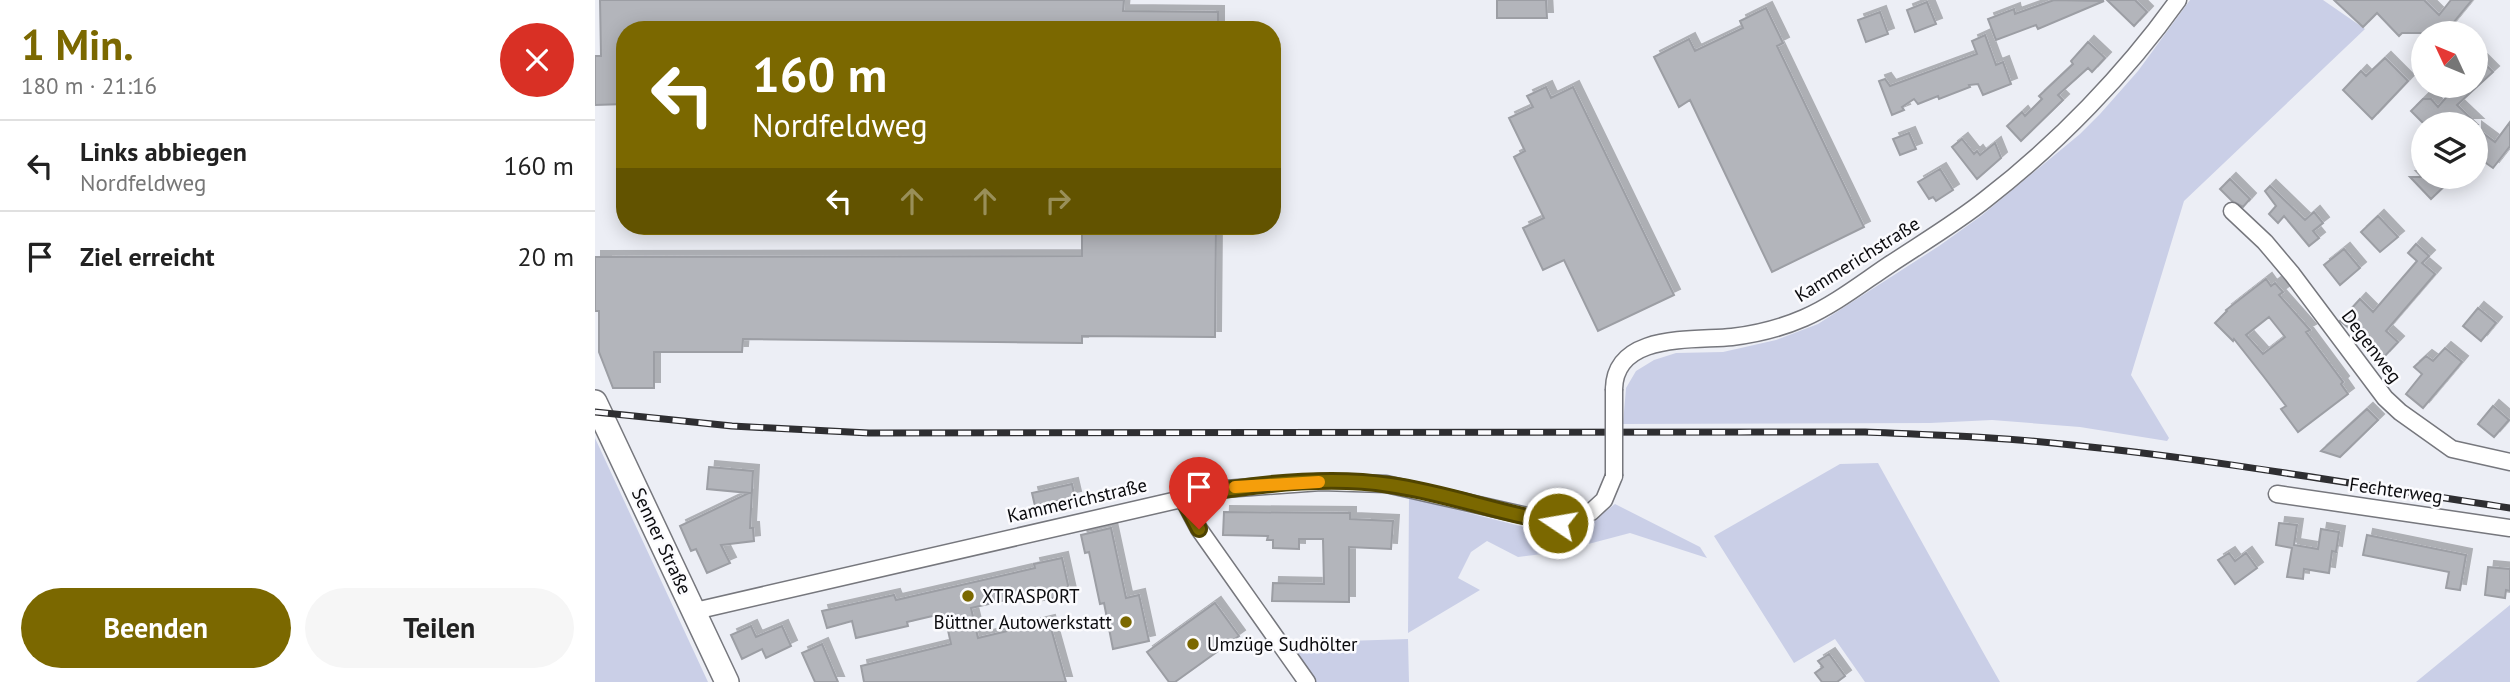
<!DOCTYPE html>
<html lang="de">
<meta charset="utf-8">
<style>
:root{--surface:#fff;--page:#f6f6f6;--text:#222;--muted:#767676;--line:#e0e0e0;--accent:#7b6800}
body{margin:0;font-family:"PT Sans",sans-serif;background:var(--page);color:var(--text);height:100vh;display:flex;flex-direction:column;font-size:26px;white-space:nowrap}
*{box-sizing:border-box;margin:0}
p{font-size:23px;color:var(--muted)}
.icon{flex:none;width:38px;height:38px;fill:none;stroke:currentColor;stroke-width:2;stroke-linecap:round;stroke-linejoin:round}
.map{position:relative;flex:1;overflow:hidden}
.sheet{display:flex;flex-direction:column;background:var(--surface);width:595px}
.sheet>*{flex:none}
.guide{position:absolute;left:21px;top:21px;width:665px;height:214px;border-radius:28px;box-shadow:0 4px 18px #0003;background:#7b6800;color:#fff;overflow:hidden}
.needle{width:46px;rotate:314deg}
.tools{position:absolute;left:1816px;top:21px;display:grid;gap:14px}
.tools a{display:grid;place-items:center;width:77px;height:77px;border-radius:50%;background:var(--surface);box-shadow:0 4px 18px #0003;font-size:35px}
.pin{position:absolute;display:grid;place-items:center;width:60px;height:60px;color:#fff;margin:-72px -30px;border-radius:50% 50% 50% 0;rotate:-45deg;box-shadow:0 0 7px #0007}
.pin .icon{rotate:45deg}
.me{position:absolute;width:77px;margin:-38px;rotate:282deg;stroke-linejoin:round;filter:drop-shadow(0 0 5px #0008)}
.turn{display:flex;align-items:center;gap:24px;height:147px;padding:0 21px;font-size:32px}
.turn .icon{width:91px;height:91px;stroke-width:2.5}
.turn b{display:block;font-size:49px;line-height:60px}
.lanes{display:flex;align-items:center;height:66px;padding:0 21px;background:#0003;justify-content:center;gap:35px;direction:ltr}
.lanes .off{opacity:.35}
.round{display:grid;place-items:center;flex:none;width:74px;height:74px;border-radius:37px;background:var(--page)}
.headline{display:flex;align-items:center;justify-content:space-between;height:119px;padding:0 21px}
h1{font-size:42px;font-weight:800;line-height:52px;color:var(--accent)}
.button{display:flex;gap:14px;margin-top:auto;padding:14px 21px}
.button a{flex:1;height:80px;border-radius:42px;background:var(--accent);color:#fff;font-size:28px;font-weight:800;line-height:80px;text-align:center}
.button a+a{background:var(--page);color:var(--text)}
ul{padding:0;list-style:none}
li{display:flex;align-items:center;gap:21px;height:91px;padding:0 21px;border-top:2px solid var(--line)}
li div{flex:1}
li b{display:block;font-size:26px}
li em{font-style:normal}
main{display:flex;flex:1;min-height:0}
.map>svg:first-child{display:block}
.green{fill:#cacfe7}
.building{fill:#b3b5bb;stroke:#9c9ea4;stroke-width:2;fill-rule:evenodd;filter:url(#shadow)}
.lines{fill:none;stroke-linecap:round;stroke-linejoin:round}
.street-casing{stroke:#76777d;stroke-width:19}
.secondary-casing{stroke:#76777d;stroke-width:26}
.street{stroke:#fff;stroke-width:16}
.secondary{stroke:#fff;stroke-width:23}
.rail-casing{stroke:#2e2e31;stroke-width:7}
.rail{stroke:#fbfbfe;stroke-width:4.5;stroke-dasharray:13;stroke-linecap:butt}
.street-bridge-casing{stroke:#76777d;stroke-width:19;stroke-linecap:butt}
.street-bridge{stroke:#fff;stroke-width:16}
.route-casing{stroke:#504400;stroke-width:18}
.route{stroke:#7b6800;stroke-width:12}
.slow{stroke:#f59e0b;stroke-width:12}
.poi-dot{fill:#7b6800;stroke:#fbfbfe;stroke-width:2.5}
.labels{text-anchor:middle;stroke-width:5;stroke-linejoin:round;paint-order:stroke}
.street-label{font-size:19px;fill:#0b0b0e;stroke:#fbfbfe}
.poi-label{font-size:19px;fill:#0b0b0e;stroke:#fbfbfe;text-anchor:start}
</style>
<main>
<section class="sheet">
<div class="headline"><div><h1>1 Min.</h1><p>180 m · 21:16</p></div><a class="round" style="background:#d93025;color:#fff"><svg class="icon" aria-label="close" viewBox="0 0 24 24"><path d="M6 6l12 12M18 6L6 18"/></svg></a></div>
<ul>
<li><svg class="icon" aria-label="left" viewBox="0 0 24 24"><path d="M17 20v-9H6M10 6l-5 5 5 5"/></svg><div><b>Links abbiegen</b><p>Nordfeldweg</p></div><em>160 m</em></li>
<li><svg class="icon" aria-label="arrive" viewBox="0 0 24 24"><path d="M6 21V4h12l-3 4 3 4H6"/></svg><div><b>Ziel erreicht</b></div><em>20 m</em></li>
</ul>
<div class="button"><a>Beenden</a><a>Teilen</a></div>
</section>
<div class="map">
<svg width="1915" height="682" viewBox="0 0 1915 682">
<defs>
<filter id="shadow"><feDropShadow dx="6" dy="-6" stdDeviation="0" flood-color="#0004"/></filter>
</defs>
<rect width="100%" height="100%" fill="#eceef5"/>
<!-- green -->
<path class="green" d="M1595,0H1728L1770,29L1589,201L1536,375L1574,438L1572,441L1485,427L1397,420L1335,423L1028,424L1031,388L1041,371L1059,360L1081,353L1128,352L1181,340L1223,324L1344,246L1386,216L1485,134L1505,114L1543,71Z
M0,438L113,682H0Z
M1283,463L1388,652L1405,682H1270L1240,639L1199,663L1119,536L1245,464Z
M814,498L953,533L998,521L1020,504L1105,547L1112,558L1035,533L963,552L923,557L892,541L876,552L863,578L885,590L813,633Z
M1915,605V682H1821Z
M813,639L814,682H719L691,643Z"/>
<!-- building -->
<path class="building" d="M5,0H529L528,11L623,12V30H30V104L0,105V56H6Z
M902,0H951L952,18H902Z
M1459,0L1509,1L1443,29L1441,25L1401,40L1393,19L1419,9L1420,14Z
M1512,0H1540L1552,12L1539,26Z
M1739,0H1829L1844,15L1856,0H1877L1850,33H1807L1804,36L1782,13L1768,27Z
M1332,2L1341,24L1320,32L1312,10Z
M1171,8L1188,43L1182,46L1269,227L1177,272L1095,100L1084,107L1059,57L1094,39L1100,51L1148,28L1145,21Z
M1285,12L1293,34L1271,42L1263,20Z
M1390,35L1401,65L1408,62L1416,84L1388,95L1383,84L1374,85L1375,87L1344,99L1343,96L1323,104L1319,99L1307,107L1309,110L1297,115L1284,81L1290,79L1295,86L1382,54L1377,41Z
M1493,42L1510,58L1497,72L1493,68L1463,95L1468,100L1426,141L1412,126L1427,112L1430,116L1447,99L1444,96L1478,64L1476,61Z
M1881,55L1898,72L1862,105L1882,124H1829L1816,111L1828,99H1836L1843,107L1861,86H1881Z
M1790,58L1813,81L1777,119L1748,90L1766,71L1771,76Z
M951,87L956,98L978,87L1079,295L1003,331L969,260L948,270L928,228L949,218L919,157L930,151L914,118L938,107L932,96Z
M1915,122V146L1898,168L1881,156V128L1900,142Z
M1314,133L1321,149L1305,155L1298,139Z
M1367,139L1379,154L1382,151L1385,155L1400,143L1406,158L1382,179L1357,147Z
M1345,169L1358,190L1341,201L1338,197L1334,199L1323,182Z
M1815,177H1859L1836,199Z
M1635,179L1655,199L1648,207L1637,201L1625,189Z
M1675,186L1710,220L1719,212L1728,223L1718,231L1724,238L1714,246L1689,216L1683,223L1674,214L1681,206L1670,191Z
M1783,216L1803,237L1785,252L1766,232Z
M487,226H621L620,337L487,336V343L148,339L147,352H59V388H18L4,352V311H0V257L487,256Z
M1821,244L1834,256L1827,263L1840,274L1791,331L1803,342L1789,357L1745,321L1765,299L1778,312L1822,261L1813,253Z
M1749,249L1765,268L1745,285L1729,265Z
M1671,279L1676,286L1680,283L1688,292L1684,295L1715,330L1711,332L1748,382L1746,384L1753,394L1703,432L1686,409L1691,406L1669,377L1639,339L1638,341L1620,323L1632,311L1631,310ZM1674,317L1690,337L1668,354L1651,335Z
M1883,308L1901,323L1886,341L1868,326Z
M1850,348L1867,362L1828,408L1811,394L1827,374L1819,367L1831,356L1838,361Z
M1898,406L1914,420L1899,437L1883,424Z
M1772,409L1783,420L1745,457L1726,451Z
M114,467L158,471L155,528H158L159,541L126,545L135,563L112,573L101,549L96,551L85,526L154,493L112,489Z
M477,484L480,497L440,506L437,493Z
M629,512L755,513V519L798,521L796,549L754,547V602L677,601L678,583L729,584L728,539H704V549L678,548V540H672L673,536L628,535Z
M1684,523L1702,525L1699,545L1723,549L1726,529L1744,532L1741,552L1737,551L1734,573L1709,569L1708,579L1692,577L1697,548L1681,545Z
M516,528L531,598L544,595L554,641L518,649L509,603L505,604L494,552L490,553L486,535Z
M1772,535L1871,555L1865,590L1851,588L1854,572L1768,555Z
M1634,553L1640,561L1651,553L1662,568L1640,584L1623,560Z
M467,558L475,594L448,600L446,592L376,608L383,638L454,621L471,682H269L266,666L356,644L351,621L348,622L346,614L312,622L313,626L261,638L257,621L232,628L227,611L299,595L301,600L440,568L439,564Z
M1893,567L1915,569V591L1911,590L1910,598L1890,595Z
M620,603L644,636L580,682H574L552,652Z
M156,626L161,637L187,626L196,646L171,658L167,649L147,659L136,635Z
M227,644L243,682H220L207,653Z
M1234,654L1250,676L1242,682H1227L1220,673L1228,667L1223,661Z"/>
<g class="lines">
<!-- street casing -->
<g class="street-casing">
<path id="street" d="M1637,211L1670,242L1697,274L1790,398L1805,412L1857,449L1915,462
M1019,389C1020,332 1100,341 1137,337C1162,334 1186,328 1209,318C1239,305 1267,283 1294,265C1327,243 1361,223 1391,199C1462,144 1531,73 1583,0
M1682,494L1915,528
M587,497L604,529L712,682
M100,611L630,489L726,482L791,484L963,523L996,512L1009,500L1019,476"/>
</g>
<!-- secondary casing -->
<g class="secondary-casing">
<path id="secondary" d="M0,402L132,682"/>
</g>
<!-- street -->
<use href="#street" class="street"/>
<!-- secondary -->
<use href="#secondary" class="secondary"/>
<!-- rail casing -->
<g class="rail-casing">
<path id="rail" d="M0,412L137,426L274,433L1270,432C1339,435 1408,437 1477,445C1624,460 1769,486 1915,508"/>
</g>
<!-- rail -->
<use href="#rail" class="rail"/>
<!-- street-bridge casing -->
<g class="street-bridge-casing">
<path id="street-bridge" d="M1019,389V476"/>
</g>
<!-- street-bridge -->
<use href="#street-bridge" class="street-bridge"/>
</g>
<g class="lines">
<!-- route casing -->
<g class="route-casing">
<path id="route" d="M604,529L587,497C651,485 731,475 795,485C852,493 906,514 963,523"/>
</g>
<!-- route -->
<use href="#route" class="route"/>
<!-- slow -->
<path class="slow" d="M640,487L724,482"/>
</g>
<!-- markers -->
<g class="poi-dot">
<circle cx="373" cy="596" r="7"/>
<circle cx="531" cy="622" r="7"/>
<circle cx="598" cy="644" r="7"/>
</g>
<g class="labels">
<!-- street labels -->
<g class="street-label">
<text transform="translate(1262 259) rotate(-32)" y="7">Kammerichstraße</text>
<text transform="translate(1777 346) rotate(53)" y="7">Degenweg</text>
<text transform="translate(1801 490) rotate(8)" y="7">Fechterweg</text>
<text transform="translate(482 500) rotate(-13)" y="7">Kammerichstraße</text>
<text transform="translate(67 541) rotate(65)" y="7">Senner Straße</text>
</g>
<!-- poi labels -->
<g class="poi-label">
<text x="387" y="603">XTRASPORT</text>
<text x="517" y="629" text-anchor="end">Büttner Autowerkstatt</text>
<text x="612" y="651">Umzüge Sudhölter</text>
</g>
</g>
</svg>
<div class="tools">
<a><svg class="needle" viewBox="-14 -14 28 28"><path d="M0-13l5 13h-10z" fill="#e53935"/><path d="M0 13l5-13h-10z" fill="#767676"/></svg></a>
<a><svg class="icon" aria-label="layers" viewBox="0 0 24 24"><path d="M12 4l9 5-9 5-9-5zM3 14l9 5 9-5"/></svg></a>
</div>
<div class="pin" style="left:604px;top:529px;background:#d93025"><svg class="icon" aria-label="arrive" viewBox="0 0 24 24"><path d="M6 21V4h12l-3 4 3 4H6"/></svg></div>
<svg class="me" style="left:963px;top:523px" viewBox="-20 -20 40 40"><circle r="17" fill="#7b6800" stroke="#fff" stroke-width="3"/><path d="M0-11L8 9 0 5-8 9z" fill="#fff"/></svg>
<div class="guide">
<div class="turn"><svg class="icon" aria-label="left" viewBox="0 0 24 24"><path d="M17 20v-9H6M10 6l-5 5 5 5"/></svg><div><b>160 m</b>Nordfeldweg</div></div>
<div class="lanes"><svg class="icon" aria-label="left" viewBox="0 0 24 24"><path d="M17 20v-9H6M10 6l-5 5 5 5"/></svg><svg class="icon off" aria-label="ahead" viewBox="0 0 24 24"><path d="M12 20V5M6 11l6-6 6 6"/></svg><svg class="icon off" aria-label="ahead" viewBox="0 0 24 24"><path d="M12 20V5M6 11l6-6 6 6"/></svg><svg class="icon off" aria-label="right" viewBox="0 0 24 24"><path d="M7 20v-9h11M14 6l5 5-5 5"/></svg></div>
</div>
</div>
</main>
